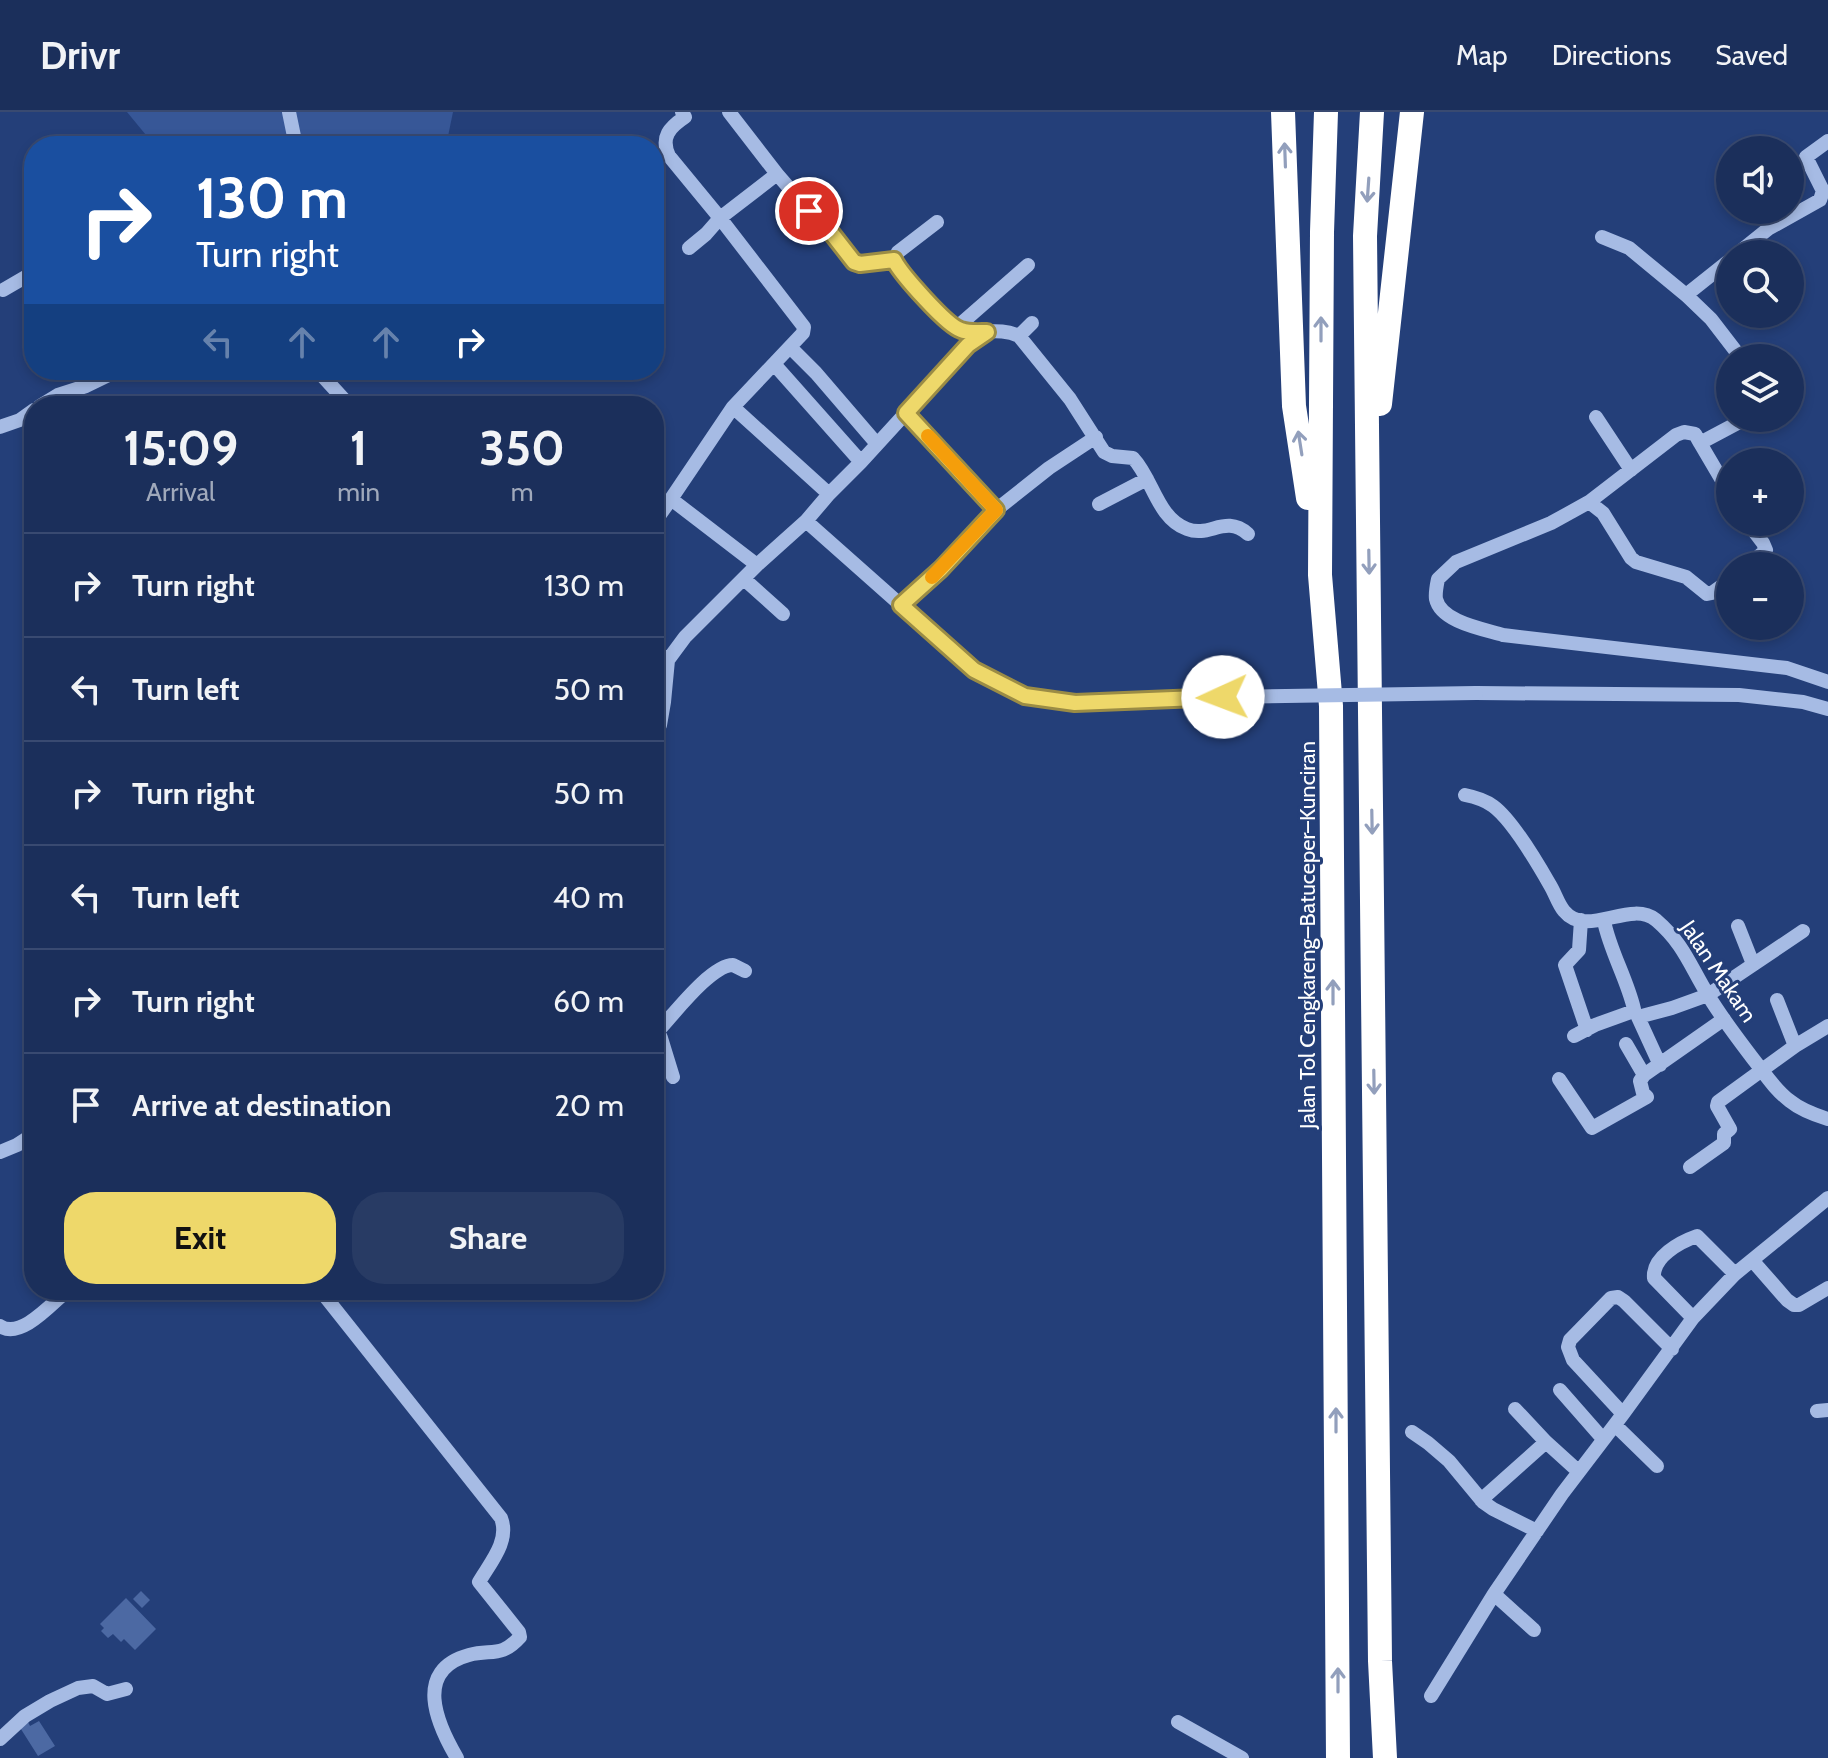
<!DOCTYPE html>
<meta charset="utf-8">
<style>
:root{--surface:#1b2f5b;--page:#283b64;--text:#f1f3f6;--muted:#a0a9bb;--line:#394a71;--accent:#eed86a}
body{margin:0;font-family:Cabin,sans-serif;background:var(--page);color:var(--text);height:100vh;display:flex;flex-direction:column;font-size:30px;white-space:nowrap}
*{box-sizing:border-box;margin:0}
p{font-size:26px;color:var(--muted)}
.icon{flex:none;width:44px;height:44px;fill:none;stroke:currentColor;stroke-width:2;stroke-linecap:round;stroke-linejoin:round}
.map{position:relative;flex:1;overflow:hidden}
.panel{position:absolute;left:24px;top:284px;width:640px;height:904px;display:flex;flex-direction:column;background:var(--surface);border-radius:32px;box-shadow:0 4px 12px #0003,0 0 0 2px var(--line)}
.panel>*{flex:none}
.guide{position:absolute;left:24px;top:24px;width:640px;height:244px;border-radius:32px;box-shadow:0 4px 12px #0003,0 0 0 2px var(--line);background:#1a4fa0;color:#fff;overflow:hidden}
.controls{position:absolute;left:1716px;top:24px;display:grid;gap:16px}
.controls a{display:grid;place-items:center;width:88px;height:88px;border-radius:50%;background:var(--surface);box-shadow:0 4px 12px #0003,0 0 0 2px var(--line);font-size:40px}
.pin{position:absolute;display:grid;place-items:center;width:68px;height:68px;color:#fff;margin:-34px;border:4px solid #fff;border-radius:50%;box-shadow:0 2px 8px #0007}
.me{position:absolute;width:88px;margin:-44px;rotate:268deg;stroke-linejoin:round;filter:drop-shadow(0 0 6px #0008)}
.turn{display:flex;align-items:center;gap:28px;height:168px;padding:0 40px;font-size:36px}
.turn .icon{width:104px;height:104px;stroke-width:2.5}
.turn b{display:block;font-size:56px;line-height:68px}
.lanes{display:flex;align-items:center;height:76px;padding:0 40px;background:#0003;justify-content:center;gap:40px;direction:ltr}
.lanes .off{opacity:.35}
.eta{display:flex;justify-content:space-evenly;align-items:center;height:136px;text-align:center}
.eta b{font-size:48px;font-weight:700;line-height:56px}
.button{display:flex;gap:16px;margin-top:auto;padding:16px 40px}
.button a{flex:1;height:92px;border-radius:32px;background:var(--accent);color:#111;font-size:32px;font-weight:700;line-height:92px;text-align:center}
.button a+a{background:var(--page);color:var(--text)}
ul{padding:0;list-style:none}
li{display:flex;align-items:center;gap:24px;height:104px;padding:0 40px;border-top:2px solid var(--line)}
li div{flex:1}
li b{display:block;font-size:30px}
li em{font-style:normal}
header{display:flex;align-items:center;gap:48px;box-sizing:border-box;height:112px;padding:0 40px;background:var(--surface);border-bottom:2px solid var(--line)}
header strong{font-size:38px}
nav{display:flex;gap:44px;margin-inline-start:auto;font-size:28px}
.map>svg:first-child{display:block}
.green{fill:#375797}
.building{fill:#4c69a3}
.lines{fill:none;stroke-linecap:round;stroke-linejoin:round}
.minor{stroke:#a6bbe4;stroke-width:14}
.highway{stroke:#fff;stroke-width:24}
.minor-bridge{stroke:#a6bbe4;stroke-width:14}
.oneway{stroke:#929fbc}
.route-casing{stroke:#9b8c45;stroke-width:20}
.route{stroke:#eed86a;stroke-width:14}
.slow{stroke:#f59e0b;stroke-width:14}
.labels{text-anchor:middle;stroke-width:6;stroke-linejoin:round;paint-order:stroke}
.street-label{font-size:22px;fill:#fff;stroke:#243f79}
</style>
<header>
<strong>Drivr</strong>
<nav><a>Map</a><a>Directions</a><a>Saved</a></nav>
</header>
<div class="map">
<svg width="1828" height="1646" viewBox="0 0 1828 1646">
<rect width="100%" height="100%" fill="#243f79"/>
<!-- green -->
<path class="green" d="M127,0H453L446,34H155Z"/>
<!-- building -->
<path class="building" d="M141,1479L150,1488L142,1496L133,1487Z
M126,1486L156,1517L135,1538L124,1527L121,1530L113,1522L108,1526L101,1519L104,1516L100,1512Z
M39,1609L55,1634L38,1644L19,1614L28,1610L30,1614Z"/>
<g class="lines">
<!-- minor -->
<path class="minor" d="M289,0L296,34
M729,0L777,62
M1602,125L1629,136L1686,183
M689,136L706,122L720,106L777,62L809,99L826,114L851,148L860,152L894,148
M1737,142L1768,117L1820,88L1823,79L1806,45L1828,29
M894,148C901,163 949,216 963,219C982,222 1001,215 1019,224L1070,287L1104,340L1112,344L1133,346C1153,367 1157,406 1187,417C1210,426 1225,402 1248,422
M894,148L898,140L937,110
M1730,148L1686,183L1711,207L1741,246
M3,178L34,160
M956,216L1028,153
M1019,224L1032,211
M790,235L816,261L877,332
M774,252L861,350
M317,258L350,294
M40,294L58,283L86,274L119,258
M733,295L829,382
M906,301L996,398
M1596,305L1631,358
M1747,306L1700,331L1695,322L1684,320L1676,323L1589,390L1551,411L1456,450L1438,467C1437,472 1435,481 1436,487C1441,510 1483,517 1503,523L1787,556L1828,570
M0,315L20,308L34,298
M1700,331L1730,382
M671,387L733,295L803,221L804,215L720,106L669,44C660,25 670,15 685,5L682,0
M1589,390L1603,401L1631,446L1636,450L1686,465L1707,482L1712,481L1730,468
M1099,392L1147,367
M806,409L974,558L1025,584L1075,591L1223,585
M654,411L671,387L757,453
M1747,454L1766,438L1763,431L1747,410
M744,467L783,502
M901,493L941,457L996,398L1049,356L1096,325
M654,538L668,548
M1476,581L1739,583L1803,590L1828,597
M654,621L660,613L664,590L668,548L685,525L757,453L806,409L829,382L861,350L968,233L987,220
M1465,683C1475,685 1485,688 1493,694C1511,707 1538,752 1550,773C1555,781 1558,792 1564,799C1587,827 1630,787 1656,808C1684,832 1690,854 1708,883C1721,905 1738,927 1754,948C1765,962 1775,978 1790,989C1801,998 1815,1003 1828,1007
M1581,808L1579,838L1565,853L1587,918
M1738,814L1753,852
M1777,888L1795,934
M654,911L661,926L673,965
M658,919C674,902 711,853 733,853L745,859
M1574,924L1595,913L1631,900L1634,897C1627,867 1610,839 1604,809
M1626,932L1644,963
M1660,953L1638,905L1672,896L1708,883L1803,819
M1559,967L1592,1016L1647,985L1643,981L1640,969L1644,963L1724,907
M0,1040L17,1033L34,1022
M1690,1055L1724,1031V1022L1730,1017L1717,994L1718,990L1795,934L1828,914
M1752,1148L1787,1188L1794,1193H1799L1828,1176
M320,1178L501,1406C510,1429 490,1451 479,1470L519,1520L520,1525C501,1546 492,1537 469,1543C413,1558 437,1612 457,1646
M1693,1206L1654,1166C1652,1145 1680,1130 1697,1124L1735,1162
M0,1214C21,1228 52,1191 68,1178
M1560,1278L1603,1327
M1515,1297L1546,1330L1578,1359
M1817,1299L1828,1298
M1623,1302L1573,1248L1568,1235L1570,1228L1611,1186L1618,1185L1624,1189L1672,1237
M1615,1313L1657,1354
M1412,1320L1428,1331L1449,1349L1483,1390L1493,1397L1537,1419
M1481,1388L1546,1330
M1494,1482L1534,1518
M1431,1584L1494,1482L1562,1382L1623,1302L1693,1206L1735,1162L1828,1086
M1178,1610L1242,1646
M0,1627L25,1604L50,1589L78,1576L93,1574L107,1582L126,1577"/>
<!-- highway -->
<path class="highway" d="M1283,0L1294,294L1308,386
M1326,0L1322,120L1320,463L1331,594L1338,1646
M1372,0L1365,124L1380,1549L1385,1646
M1380,292L1412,0"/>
<!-- minor-bridge -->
<path class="minor-bridge" d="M1223,585L1476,581"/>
</g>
<!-- one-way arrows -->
<defs><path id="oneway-shaft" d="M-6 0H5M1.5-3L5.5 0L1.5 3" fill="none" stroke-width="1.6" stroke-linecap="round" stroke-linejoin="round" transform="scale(2)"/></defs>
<g class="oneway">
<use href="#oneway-shaft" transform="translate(1285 43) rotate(-92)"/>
<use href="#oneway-shaft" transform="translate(1368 78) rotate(94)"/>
<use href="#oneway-shaft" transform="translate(1321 217) rotate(-90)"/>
<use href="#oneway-shaft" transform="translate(1300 331) rotate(-99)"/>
<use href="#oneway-shaft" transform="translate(1369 450) rotate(89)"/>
<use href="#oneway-shaft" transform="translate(1372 710) rotate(89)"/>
<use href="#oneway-shaft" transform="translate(1333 880) rotate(-90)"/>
<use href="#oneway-shaft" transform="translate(1374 970) rotate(89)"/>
<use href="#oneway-shaft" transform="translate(1336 1308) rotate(-90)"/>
<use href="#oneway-shaft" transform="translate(1338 1568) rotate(-90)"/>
</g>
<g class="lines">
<!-- route casing -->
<g class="route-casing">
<path id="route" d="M809,99L826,114L854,150L860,152L894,148C901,162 947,214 961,218C968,221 979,220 987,220L968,233L906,301L996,398L941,457L901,493L974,558L1025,584L1075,591L1223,585"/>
</g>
<!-- route -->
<use href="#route" class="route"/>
<!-- slow -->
<path class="slow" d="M928,324L996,398L932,465"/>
</g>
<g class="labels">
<!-- street labels -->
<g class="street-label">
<text transform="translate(1307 823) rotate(-90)" y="8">Jalan Tol Cengkareng–Batuceper–Kunciran</text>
<text transform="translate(1719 859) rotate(56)" y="8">Jalan Makam</text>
</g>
</g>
</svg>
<div class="controls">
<a><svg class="icon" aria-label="sound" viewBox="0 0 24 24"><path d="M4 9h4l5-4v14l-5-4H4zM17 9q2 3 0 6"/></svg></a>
<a><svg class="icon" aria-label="search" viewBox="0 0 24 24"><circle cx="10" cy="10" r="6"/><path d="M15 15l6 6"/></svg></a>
<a><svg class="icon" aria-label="layers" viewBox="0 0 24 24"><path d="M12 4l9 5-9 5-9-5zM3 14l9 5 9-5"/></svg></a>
<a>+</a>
<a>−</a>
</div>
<div class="pin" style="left:809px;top:99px;background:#d93025"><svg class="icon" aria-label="arrive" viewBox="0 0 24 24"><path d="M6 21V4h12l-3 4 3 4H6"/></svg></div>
<svg class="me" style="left:1223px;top:585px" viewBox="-20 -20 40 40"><circle r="19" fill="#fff"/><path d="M0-13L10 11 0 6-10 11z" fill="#eed86a"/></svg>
<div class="guide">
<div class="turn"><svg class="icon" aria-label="right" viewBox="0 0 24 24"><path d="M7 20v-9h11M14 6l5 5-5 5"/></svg><div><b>130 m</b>Turn right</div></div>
<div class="lanes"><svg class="icon off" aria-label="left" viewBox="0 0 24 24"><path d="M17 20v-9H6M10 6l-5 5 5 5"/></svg><svg class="icon off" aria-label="ahead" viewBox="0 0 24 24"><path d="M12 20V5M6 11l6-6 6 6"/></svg><svg class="icon off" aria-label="ahead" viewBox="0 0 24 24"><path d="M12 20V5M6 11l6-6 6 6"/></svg><svg class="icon" aria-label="right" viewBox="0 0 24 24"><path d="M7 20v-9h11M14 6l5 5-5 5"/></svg></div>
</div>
<section class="panel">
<div class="eta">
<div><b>15:09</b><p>Arrival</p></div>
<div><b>1</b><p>min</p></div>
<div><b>350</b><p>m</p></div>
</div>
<ul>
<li><svg class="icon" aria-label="right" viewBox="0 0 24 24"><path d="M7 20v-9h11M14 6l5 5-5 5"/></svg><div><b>Turn right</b></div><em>130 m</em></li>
<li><svg class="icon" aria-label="left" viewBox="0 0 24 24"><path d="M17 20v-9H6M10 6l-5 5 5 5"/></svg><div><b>Turn left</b></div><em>50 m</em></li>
<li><svg class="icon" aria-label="right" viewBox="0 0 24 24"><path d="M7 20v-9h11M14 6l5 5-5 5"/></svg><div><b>Turn right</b></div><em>50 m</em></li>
<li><svg class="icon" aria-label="left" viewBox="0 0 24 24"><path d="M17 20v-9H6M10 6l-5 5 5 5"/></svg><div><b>Turn left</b></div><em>40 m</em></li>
<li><svg class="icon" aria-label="right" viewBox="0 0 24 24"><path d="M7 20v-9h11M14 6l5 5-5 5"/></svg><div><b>Turn right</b></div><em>60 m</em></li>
<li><svg class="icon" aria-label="arrive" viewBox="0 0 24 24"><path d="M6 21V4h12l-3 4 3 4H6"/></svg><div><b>Arrive at destination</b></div><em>20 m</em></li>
</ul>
<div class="button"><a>Exit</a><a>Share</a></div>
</section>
</div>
